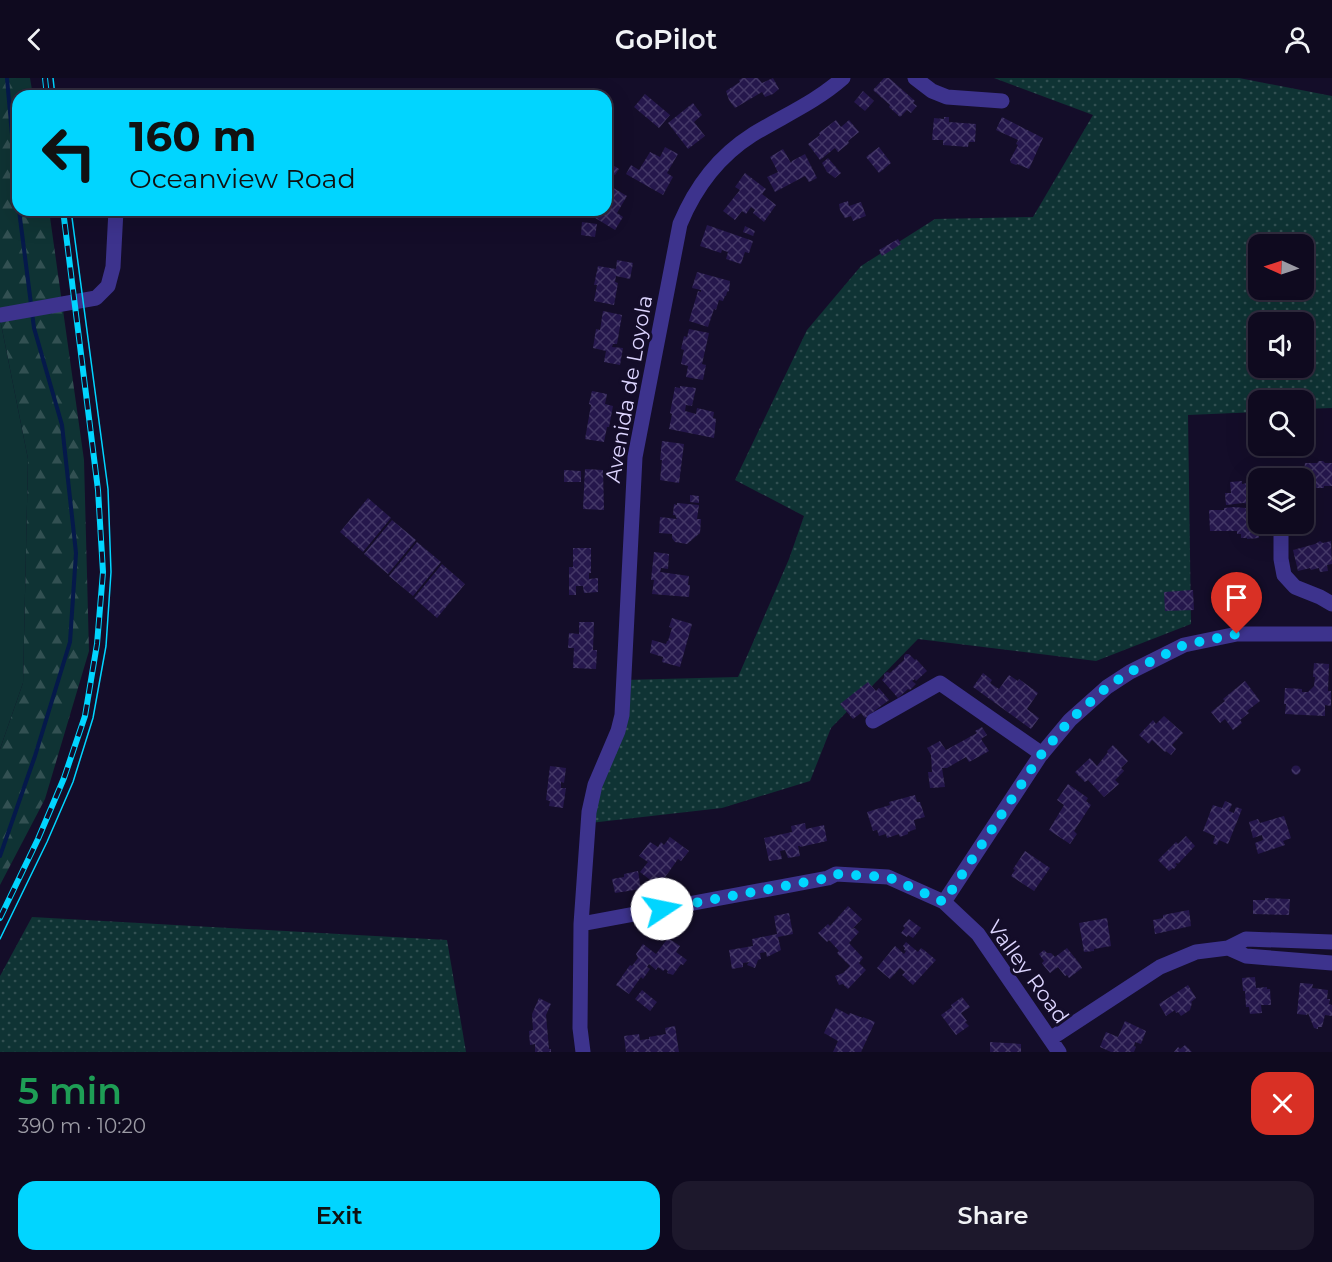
<!DOCTYPE html>
<meta charset="utf-8">
<style>
:root{--surface:#0f0a1f;--page:#1d182c;--text:#f1f3f6;--muted:#9b9aa4;--line:#2f2b3d;--accent:#01d5ff}
body{margin:0;font-family:Montserrat,sans-serif;background:var(--page);color:var(--text);height:100vh;display:flex;flex-direction:column;font-size:22px;white-space:nowrap}
*{box-sizing:border-box;margin:0}
p{font-size:20px;color:var(--muted)}
.icon{flex:none;width:33px;height:33px;fill:none;stroke:currentColor;stroke-width:2;stroke-linecap:round;stroke-linejoin:round}
.map{position:relative;height:974px;overflow:hidden}
.panel{display:flex;flex-direction:column;background:var(--surface);flex:1}
.panel>*{flex:none}
.hud{position:absolute;left:12px;top:12px;width:600px;height:126px;border-radius:18px;box-shadow:0 6px 24px #0002,0 0 0 2px var(--line);background:#01d5ff;color:#111;overflow:hidden}
.needle{width:39px;rotate:273deg}
.fabs{position:absolute;left:1248px;top:156px;display:grid;gap:12px}
.fabs a{display:grid;place-items:center;width:66px;height:66px;border-radius:12px;background:var(--surface);box-shadow:0 6px 24px #0002,0 0 0 2px var(--line);font-size:30px}
.pin{position:absolute;display:grid;place-items:center;width:51px;height:51px;color:#fff;margin:-62px -26px;border-radius:50% 50% 50% 0;rotate:-45deg;box-shadow:0 0 6px #0007}
.pin .icon{rotate:45deg}
.me{position:absolute;width:66px;margin:-33px;rotate:79deg;stroke-linejoin:round;filter:drop-shadow(0 0 4px #0008)}
.turn{display:flex;align-items:center;gap:21px;height:126px;padding:0 18px;font-size:27px}
.turn .icon{width:78px;height:78px;stroke-width:2.5}
.turn b{display:block;font-size:42px;line-height:51px}
.round{display:grid;place-items:center;flex:none;width:63px;height:63px;border-radius:18px;background:var(--page)}
.head{display:flex;align-items:center;justify-content:space-between;height:102px;padding:0 18px}
h1{font-size:36px;font-weight:600;line-height:45px;color:#1e9e55}
.primary-button{display:flex;gap:12px;margin-top:auto;padding:12px 18px}
.primary-button a{flex:1;height:69px;border-radius:18px;background:var(--accent);color:#111;font-size:24px;font-weight:600;line-height:69px;text-align:center}
.primary-button a+a{background:var(--page);color:var(--text)}
header{display:flex;justify-content:space-between;align-items:center;height:78px;padding:0 18px;background:var(--surface);font-size:27px;font-weight:600}
.map>svg:first-child{display:block}
.grass{fill:url(#grass-dots);fill-rule:evenodd}
.forest{fill:url(#forest-firs)}
.green{fill:#0f3334}
.lines{fill:none;stroke-linecap:round;stroke-linejoin:round}
.stream{stroke:#05194b;stroke-width:4}
.building{fill:url(#building-cross-hatch)}
.minor{stroke:#3d338d;stroke-width:15}
.tram{stroke:#01d5ff;stroke-width:1.5}
.rail-casing{stroke:#01d5ff;stroke-width:6}
.rail{stroke:#140d29;stroke-width:4;stroke-dasharray:11;stroke-linecap:butt}
.route{stroke:#01d5ff;stroke-width:10;stroke-dasharray:0 18}
.labels{text-anchor:middle;stroke-width:6;stroke-linejoin:round;paint-order:stroke}
.street-label{font-size:21px;fill:#ddd5ff;stroke:#140d29}
</style>
<header><svg class="icon" aria-label="back" viewBox="0 0 24 24"><path d="M15 5l-7 7 7 7"/></svg>GoPilot<svg class="icon" aria-label="person" viewBox="0 0 24 24"><circle cx="12" cy="8" r="4"/><path d="M4 21q1-7 8-7t8 7"/></svg></header>
<div class="map">
<svg width="1332" height="974" viewBox="0 0 1332 974">
<defs>
<pattern id="grass-dots" width="8" height="8" patternUnits="userSpaceOnUse" patternTransform="scale(1.5)"><rect width="8" height="8" fill="#0f3334"/><path d="M2 2h.1M6 6h.1" fill="none" stroke="#325052" stroke-width="1.8" stroke-linecap="round"/></pattern>
<pattern id="forest-firs" width="22" height="20" patternUnits="userSpaceOnUse" patternTransform="scale(1.5)"><rect width="22" height="20" fill="#0f3334"/><path d="M5 1l3.5 6h-7zM16 11l3.5 6h-7z" fill="#325052"/></pattern>
<pattern id="building-cross-hatch" width="8" height="8" patternUnits="userSpaceOnUse" patternTransform="scale(1.5)"><rect width="8" height="8" fill="#25174c"/><path d="M0 0l8 8M0 8l8-8" fill="none" stroke="#443867"/></pattern>
</defs>
<rect width="100%" height="100%" fill="#140d29"/>
<!-- grass -->
<path class="grass" d="M994,0H1239L1332,18V330L1304,331V322H1258V334L1188,337L1191,546L1096,583L918,561L831,650L810,703L722,730L581,746L618,653L623,602L738,599L789,481L804,438L735,402L807,252L861,188L935,141L1033,139L1093,37ZM1258,166H1304V212H1258ZM1258,244H1304V290H1258Z
M32,839L447,862L466,974H0V898Z"/>
<!-- forest -->
<path class="forest" d="M0,0H30L33,18H18V132H49L84,382L89,573L45,721L0,807V671L23,605L28,381L0,241Z"/>
<!-- green -->
<path class="green" d="M0,241L28,381L23,605L0,671Z"/>
<g class="lines">
<!-- stream -->
<path class="stream" d="M7,0L18,125
M19,132L31,226
M0,778L35,678L70,564L76,475L62,347L34,250L32,234"/>
</g>
<!-- building -->
<path class="building" d="M742,0H758L762,5L773,0L779,11L773,16L765,19L762,14L735,30L729,22L726,13L740,4L739,2Z
M884,0H889L915,23L913,25L917,28L911,35L907,32L900,39L889,29L890,27L873,12Z
M863,13L874,23L865,33L854,24Z
M645,16L670,37L659,50L634,29Z
M693,25L702,37L694,44L705,58L688,71L668,45Z
M944,39H949V44L976,46L975,64H969L968,69L943,67V62H932L934,40L944,41Z
M1002,39L1043,60L1029,91L1017,86L1016,87L1011,85L1010,82L1018,67L1016,66L1018,62L996,52Z
M836,42L841,49L849,42L859,54L848,63L849,65L838,74L835,70L820,82L808,66L820,57L819,55Z
M665,69L678,76L667,95L673,99L663,117L626,96L631,87L639,92L650,74L660,79Z
M879,69L891,85L879,95L866,79Z
M783,71L791,85L792,83L805,76L817,100L809,104L805,98L775,114L767,99L778,94L770,79Z
M828,80L841,95L835,100L827,94L822,85Z
M606,83L619,91L615,97L606,91Z
M745,95L766,111L762,116L776,127L764,144L753,135L755,132L751,129L746,136L742,133L735,142L723,133L740,112L735,109Z
M610,108L627,118L617,135L623,139L615,152L587,135L589,132H606V115Z
M848,123L849,128L861,124L866,138L853,143L851,138L845,140L840,132L839,126Z
M582,144L597,146L595,159L581,157Z
M707,147L753,163L749,175L745,174L741,186L726,181L728,174L722,172L721,175L700,168Z
M745,148L755,153L753,158L743,154Z
M898,161L901,166L882,178L879,172Z
M617,182L633,185L630,201L616,198L615,204L618,205L614,227L594,223L597,207H594L598,188L616,191Z
M697,194L730,203L729,213L727,214L726,218H725L723,223L719,222L716,232L714,231L708,249L689,243L698,213L701,214V212L692,210Z
M603,233L622,237L617,266H613L612,269L623,270L620,287L604,284L606,273L593,270L596,251L600,252Z
M689,251L709,255L702,286L706,287L703,302L686,299L688,288L681,286L684,272L681,271L684,258L687,259Z
M680,308L696,310L692,328L686,327L685,333L696,336L697,330L714,334L713,340L716,341L714,360L669,351L672,336L670,335L675,309L680,310Z
M592,313L607,316L605,326L613,328L609,349H607L604,364L585,361L591,327L589,326Z
M662,363L684,366L679,405L660,402L662,382H660Z
M1319,383H1323L1325,385H1332V408H1324V410H1307L1308,408H1304V400H1291V393H1304L1305,385H1317Z
M585,391L603,392L604,432L583,431Z
M564,392L581,393V404H564Z
M1242,403V406L1254,404L1256,426L1250,427V426L1243,425L1226,427L1225,415H1231L1230,404Z
M690,417L699,418V425L690,424Z
M368,420L391,440L363,474L340,454Z
M677,425L699,427L697,441H701L700,455L687,466L675,464L672,460V456L659,455L660,439L677,441L675,437H673L674,426L677,427Z
M1234,429L1246,430V440H1258L1259,460L1247,461V460H1241V456H1237V453H1210L1209,432H1224V430Z
M392,442L416,462L388,496L364,476Z
M1320,463L1323,465L1331,463L1332,486L1327,487L1328,493L1320,494L1319,490L1311,492L1310,490L1298,493L1293,472L1315,466Z
M417,464L441,484L413,518L389,498Z
M573,470H591V495H589V501L598,500V514L584,515L583,508H576V517H569V489H573Z
M654,474L669,476L668,491L661,490L660,494L689,498L688,507H690L689,519L652,516L654,502H651Z
M442,486L465,506L437,540L414,520Z
M1193,512L1194,532L1165,533L1164,514Z
M672,540L692,546L680,589L662,584L663,579L650,575L652,562L666,566L667,563H668L672,550L669,549Z
M579,544H594L593,572H597L596,591L573,590L574,570H568L569,555L579,556Z
M906,576H909L915,582L916,581L927,593L916,603L915,601L912,603L916,606L910,612L908,611L898,620L882,602L884,600V596L887,594L890,595L904,582V578Z
M1314,585L1329,586L1328,613H1331V628L1325,627V638L1285,636L1286,626H1284L1285,610L1302,611V614H1308L1314,608L1315,599H1313Z
M983,595L992,602L990,605L999,611L1009,597L1018,603L1019,601L1038,615L1027,631L1039,640L1031,651L973,609Z
M1245,603L1260,623L1247,633L1249,635L1240,642L1242,645L1233,652L1225,641L1220,645L1211,634L1225,623L1223,621Z
M868,604L876,613L879,610L889,622L865,640L861,635L853,641L840,626Z
M1164,638L1183,655L1172,667L1176,671L1171,677L1166,673L1165,674L1152,662L1149,666L1139,657L1153,642L1156,646Z
M982,649L987,657L981,661L989,673L969,684L966,679L947,690H942L945,709L930,710L928,694H932L931,677L927,670L940,663L946,672L977,655L975,653Z
M1113,667L1128,683L1121,690L1124,693L1115,702L1119,706L1104,719L1088,702L1085,704L1075,694L1090,680L1097,688L1108,674L1107,673Z
M1291.5 692a4.5 4.5 0 1 1 9 0a4.5 4.5 0 1 1-9 0Z
M550,688L566,690L564,705L561,704V710H566L563,730L549,728L550,723L546,722Z
M1068,706L1088,720L1086,723L1091,727L1074,753L1077,756L1070,766L1049,752L1064,727L1057,722Z
M915,717L917,724H920L925,739L914,742L916,751L908,754V756L900,759L899,756L887,760L886,756L879,758L877,752L873,753L867,734L890,727L889,724Z
M1225,723L1232,726L1229,733L1234,735L1236,729L1242,731L1228,766L1219,762L1217,767L1213,765L1215,758L1203,753L1213,727L1222,730Z
M1284,738L1291,760L1283,763L1285,767L1258,776L1255,765L1263,762L1262,757L1253,760L1249,744L1258,741L1260,745Z
M805,745L806,751L824,747L827,763L800,769V768H798L800,778L788,780L785,772L780,773L782,781L769,783L764,760L792,754L791,748Z
M1186,758L1195,768L1178,786L1177,785L1175,786L1177,787L1174,791L1173,790L1169,793L1158,782L1176,764L1178,766Z
M670,759L689,773L681,783L678,781L663,802L658,799L654,805L640,794L648,784L639,778L650,764L658,769L661,764L664,767Z
M1025,773L1050,790L1034,813L1011,798L1015,792L1013,791Z
M638,793L641,811L615,815L612,801L624,799V796Z
M1265,820L1290,821L1289,837L1253,836V822H1265Z
M848,828L862,841L852,851L855,850L859,854L849,865L863,880L859,885L866,892L848,911L843,906L839,907L835,898L843,895L850,888L837,875L839,873L829,862L827,864L818,855L828,846L830,848Z
M1189,832L1191,848L1155,856L1153,842L1163,840V837Z
M789,835L793,856L778,859L781,872L767,879L766,874L760,875L761,881L758,882L755,890L747,887L749,884L743,885V889L732,891L729,872L753,868L752,861L777,856L774,838Z
M1107,840L1111,868L1094,871V873L1084,874L1079,845Z
M909,841L921,850L913,860L908,857L907,859L901,855L905,850L903,848Z
M668,860L680,868L676,874L687,882L683,887L681,886L673,897L667,895L668,893L665,891L663,893L658,889L656,892L649,886L647,889L650,891L643,901L641,899L629,916L616,907L630,887L632,888L638,880L636,876L643,866L656,876Z
M906,864L918,874L921,870L924,872L936,882L913,907L902,897L905,894L900,890L890,901L877,890L895,868L904,876L906,873L904,872L905,870L903,868Z
M1067,870L1079,885L1082,890L1069,900L1067,897L1065,898L1058,889L1050,895L1044,888L1042,885L1044,883L1039,876L1044,872L1047,875H1051L1055,879Z
M1255,899L1256,910L1267,909V911H1270L1271,927H1261L1262,935L1250,936L1249,929H1246L1245,913H1243L1242,900Z
M1300,905L1313,906L1312,910L1328,912L1327,921H1330L1329,926L1332,927V938L1325,937L1322,949H1318V951L1314,950L1308,935L1307,937L1297,936Z
M1188,907L1196,920L1191,924L1192,925L1190,932L1181,938L1178,934L1176,935L1175,932L1166,938L1159,926Z
M642,912L657,924L650,933L635,921Z
M962,919L970,929L961,935L967,943L965,944L969,948L956,957L941,937L952,929L951,927Z
M539,920L551,926L546,937L549,971H551V974H535V966L530,967L529,953L533,952L532,936Z
M836,930L849,937L850,935L863,940V939L875,944L861,974H833L838,963L824,955Z
M1125,943L1146,953L1141,966L1135,964L1134,968L1136,969L1134,974H1111L1100,969L1106,954L1118,959Z
M675,948L679,974H626L624,958L639,956L640,962L649,961V959L666,956L665,950Z
M990,964L1021,966V974H990Z
M1185,967L1192,974H1174L1178,969L1180,971Z"/>
<g class="lines">
<!-- minor -->
<path class="minor" d="M915,0L932,13L947,19L1002,23
M0,237L96,220L108,208L113,189L116,132
M1281,446V481L1284,497L1295,509L1320,519L1332,526
M873,643L940,605L1042,676
M944,824L1040,678L1070,642L1107,609L1130,594L1184,567L1237,556H1332
M581,846L828,800L836,796L888,799L944,824L978,856L1059,974
M1228,870L1246,878L1332,885
M1050,961L1160,889L1196,874L1228,870L1246,861L1332,864
M583,974L580,950L581,846L589,734L595,707L618,653L622,637L635,379L680,146C695,110 719,78 752,57C783,38 816,24 843,0"/>
<!-- tram -->
<path class="tram" d="M53,0L55,18
M0,861L47,764L73,704L93,640L106,568L111,494L108,411L71,132"/>
<!-- rail casing -->
<g class="rail-casing">
<path id="rail" d="M45,0L47,18
M0,840L38,761L64,700L85,638L97,566L103,494L98,412L63,132"/>
</g>
<!-- rail -->
<use href="#rail" class="rail"/>
</g>
<g class="lines">
<!-- route -->
<path class="route" d="M662,831L828,800L836,796L888,799L944,824L1040,678L1070,642L1107,609L1130,594L1184,567L1237,556"/>
</g>
<g class="labels">
<!-- street labels -->
<g class="street-label">
<text transform="translate(629 311) rotate(-80)" y="7">Avenida de Loyola</text>
<text transform="translate(1028 894) rotate(54)" y="7">Valley Road</text>
</g>
</g>
</svg>
<div class="fabs">
<a><svg class="needle" viewBox="-14 -14 28 28"><path d="M0-13l5 13h-10z" fill="#e53935"/><path d="M0 13l5-13h-10z" fill="#9b9aa4"/></svg></a>
<a><svg class="icon" aria-label="sound" viewBox="0 0 24 24"><path d="M4 9h4l5-4v14l-5-4H4zM17 9q2 3 0 6"/></svg></a>
<a><svg class="icon" aria-label="search" viewBox="0 0 24 24"><circle cx="10" cy="10" r="6"/><path d="M15 15l6 6"/></svg></a>
<a><svg class="icon" aria-label="layers" viewBox="0 0 24 24"><path d="M12 4l9 5-9 5-9-5zM3 14l9 5 9-5"/></svg></a>
</div>
<div class="pin" style="left:1237px;top:556px;background:#d93025"><svg class="icon" aria-label="arrive" viewBox="0 0 24 24"><path d="M6 21V4h12l-3 4 3 4H6"/></svg></div>
<svg class="me" style="left:662px;top:831px" viewBox="-20 -20 40 40"><circle r="19" fill="#fff"/><path d="M0-13L10 11 0 6-10 11z" fill="#01d5ff"/></svg>
<div class="hud">
<div class="turn"><svg class="icon" aria-label="left" viewBox="0 0 24 24"><path d="M17 20v-9H6M10 6l-5 5 5 5"/></svg><div><b>160 m</b>Oceanview Road</div></div>
</div>
</div>
<section class="panel">
<div class="head"><div><h1>5 min</h1><p>390 m · 10:20</p></div><a class="round" style="background:#d93025;color:#fff"><svg class="icon" aria-label="close" viewBox="0 0 24 24"><path d="M6 6l12 12M18 6L6 18"/></svg></a></div>
<div class="primary-button"><a>Exit</a><a>Share</a></div>
</section>
